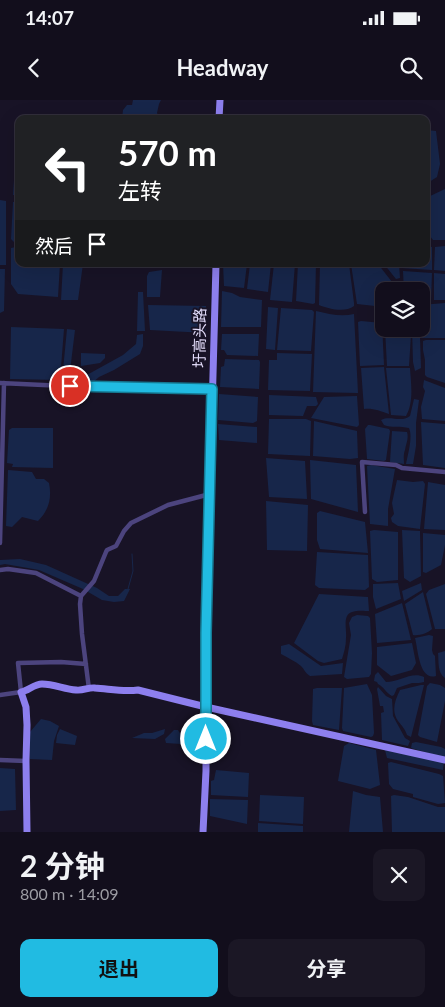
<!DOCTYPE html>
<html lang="zh">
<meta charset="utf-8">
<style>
:root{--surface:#120e1c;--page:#1b1725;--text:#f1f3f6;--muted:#9c9ca3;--line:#312e3b;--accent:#21bbe2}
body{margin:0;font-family:Lato,"Noto Sans SC",sans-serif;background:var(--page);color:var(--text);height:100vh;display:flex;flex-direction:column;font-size:19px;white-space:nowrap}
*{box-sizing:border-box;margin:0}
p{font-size:16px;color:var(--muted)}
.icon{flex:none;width:28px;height:28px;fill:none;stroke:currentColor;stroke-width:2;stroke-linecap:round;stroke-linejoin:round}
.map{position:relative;height:732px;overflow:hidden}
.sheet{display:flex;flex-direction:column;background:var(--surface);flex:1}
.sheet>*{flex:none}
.banner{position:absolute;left:15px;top:15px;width:415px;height:152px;border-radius:10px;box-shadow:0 5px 20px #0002,0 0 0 1px var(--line);background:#202124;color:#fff;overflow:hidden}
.controls{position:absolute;left:375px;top:182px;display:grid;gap:10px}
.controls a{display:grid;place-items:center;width:55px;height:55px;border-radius:10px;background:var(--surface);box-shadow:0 5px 20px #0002,0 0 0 1px var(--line);font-size:25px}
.pin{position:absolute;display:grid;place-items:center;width:42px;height:42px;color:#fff;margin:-21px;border:2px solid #fff;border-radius:50%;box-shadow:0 1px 5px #0007}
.me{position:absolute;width:55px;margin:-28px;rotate:0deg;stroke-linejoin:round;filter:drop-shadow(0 0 4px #0008)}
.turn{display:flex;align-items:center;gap:18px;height:105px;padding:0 20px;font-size:22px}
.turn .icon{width:65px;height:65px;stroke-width:2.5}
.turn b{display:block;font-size:35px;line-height:42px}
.then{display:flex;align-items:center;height:48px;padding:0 20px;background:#0003;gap:10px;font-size:19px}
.round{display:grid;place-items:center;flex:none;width:52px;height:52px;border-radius:10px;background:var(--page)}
.overview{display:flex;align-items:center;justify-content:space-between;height:85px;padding:0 20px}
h1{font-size:30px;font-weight:700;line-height:38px}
.cta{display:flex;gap:10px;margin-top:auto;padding:10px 20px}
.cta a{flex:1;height:58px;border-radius:10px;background:var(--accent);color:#111;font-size:20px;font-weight:700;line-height:58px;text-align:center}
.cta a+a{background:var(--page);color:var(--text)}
.status{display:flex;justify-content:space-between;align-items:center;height:35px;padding:0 25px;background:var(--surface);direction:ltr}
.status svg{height:14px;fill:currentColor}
header{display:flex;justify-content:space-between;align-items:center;height:65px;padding:0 20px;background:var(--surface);font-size:22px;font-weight:700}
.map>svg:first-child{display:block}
.water{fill:#17264a}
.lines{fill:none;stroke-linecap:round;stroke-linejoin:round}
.stream{stroke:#17264a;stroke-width:1}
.street{stroke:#4c447e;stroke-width:4.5}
.secondary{stroke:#8d7fee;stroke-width:7}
.route-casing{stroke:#157a93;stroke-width:12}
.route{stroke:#21bbe2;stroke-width:9}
.labels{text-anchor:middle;stroke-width:4;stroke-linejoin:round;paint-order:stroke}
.street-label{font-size:15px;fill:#e3dcfa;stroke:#181326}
</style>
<div class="status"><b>14:07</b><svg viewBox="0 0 49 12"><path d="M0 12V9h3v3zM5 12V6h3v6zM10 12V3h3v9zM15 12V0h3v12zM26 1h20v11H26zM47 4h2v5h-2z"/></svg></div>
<header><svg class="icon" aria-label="back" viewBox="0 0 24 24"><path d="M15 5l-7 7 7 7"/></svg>Headway<svg class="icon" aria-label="search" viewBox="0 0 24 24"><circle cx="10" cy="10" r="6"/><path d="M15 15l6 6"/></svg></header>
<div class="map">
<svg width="445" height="732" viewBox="0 0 445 732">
<rect width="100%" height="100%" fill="#181326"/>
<!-- water -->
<path class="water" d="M133,0H161L159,4L157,13L160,19H122L123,10L127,5H132Z
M426,30L436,31L440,64L437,77L426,84Z
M17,55L19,56V95H13L15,65Z
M445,89V140H433C423,128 426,113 426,98Z
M0,100L6,101V165H0Z
M13,102H19V142H14L11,139Z
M426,146L432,147V170L402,168V164H426Z
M445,146V171L434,170L435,147Z
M16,147H19V164H60L58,197L18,194L11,184V148Z
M63,164H83L78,200H61Z
M223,164H247L244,188L224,186Z
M250,164H271L268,192L247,189Z
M274,164H295L292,202L270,200Z
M298,164H316L315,203L313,204L296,201Z
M320,164H349L354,203V206C345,213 329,209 319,205Z
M351,164H378L399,191H384V207L357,204Z
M384,164H399L400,178L396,179Z
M0,169H5L4,211L0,213Z
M162,170L160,197H147V176L149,172Z
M403,171L432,173L431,200H421V191H404Z
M434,173L445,174V200H434Z
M222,191L232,193L240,197L262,200L261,227H221Z
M138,192H143L145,231H137Z
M445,203V238H422L424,226L421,219V205Z
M148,205L206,206V233L150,230Z
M268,207L278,208L275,250L266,249Z
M281,208L312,210L314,212L311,251L277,250Z
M316,211C329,214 341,217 354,214L358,293L313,292Z
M361,221L382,223L384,265L360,266L358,222Z
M11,227L64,229L60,280L10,279Z
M67,229L75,230L70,271L65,273L63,270Z
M385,229H410L411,235L409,266H387Z
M412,229H420V237L421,268L415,271L413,262Z
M143,234V246L140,254L114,270L99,277L91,284L75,283L85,276L123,255L136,244L137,235Z
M222,234H259L258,256L227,255L224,250H221Z
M426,240H445V283L427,277L425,275V260L423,250V241Z
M81,253L105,254V258L100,263L81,266Z
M277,253L312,254L310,291L268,290L269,260H277Z
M225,259L259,260L260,262L259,289L220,287L221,267L224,266Z
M384,267L389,314C380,311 373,308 364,309L361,268Z
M386,268H410C411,284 414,302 406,316L391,315Z
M424,280L445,288V321L422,319L421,307L425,291L423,287Z
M219,294L258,297L257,321L253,323L218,320Z
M269,295L316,297L318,304L316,306H307L303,316L269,315Z
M357,296L359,325L357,327L311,318L324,297Z
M414,299L419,300L416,323V346L413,364H406C408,353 413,337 409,328C400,326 392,328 384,325L381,320C390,315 401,323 410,316Z
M269,319H306L311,321L310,356L268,354Z
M314,321L357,331L358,358L350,359L313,356Z
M421,322L445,324V368L423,365Z
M218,324L257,327V343L219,340Z
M368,325H370L389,329L390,331L386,360L384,361L367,359L365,329Z
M12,328H53V368L12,367L13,364L7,363L9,330Z
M392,331L407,332C409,339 406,343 405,350C403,355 404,360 404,364L390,362Z
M266,358L305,361L307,399L269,397Z
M310,360L356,365L358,412L311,399Z
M371,365L395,369L388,409V426L370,424L367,366Z
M8,370L32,372L36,379H44L49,383C52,398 49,410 38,421L22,417L12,427L6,426Z
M397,380L413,382L423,381L425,384L420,429L398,426L392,422L391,418L394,414L392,403Z
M428,382L445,385V430L424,429Z
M266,401L308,405L307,451L267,450Z
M320,411L365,422L368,453L320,449L317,440V413Z
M374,430L398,432V480L377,482L372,479L370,431Z
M402,430L420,431L421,476L410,482L404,478Z
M423,433L445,435V445L441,465L426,473L423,472Z
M317,452L368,455L369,487L365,490L319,488L315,485Z
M20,459L46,465L97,488L109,496H118L125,489H130L124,501L114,502L102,500L83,489L39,470L5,464L0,465V460Z
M398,483L401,499L376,509L373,497V484Z
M421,483L422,490L404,501L402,491Z
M445,484V529H435L426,494L429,490Z
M423,492L432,529C428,533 419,536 413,535L405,504Z
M319,494L368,497L369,511C365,511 357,510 352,512C342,515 347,530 346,538C346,546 344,552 342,559L324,563L318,561L294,543Z
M402,503L411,540L377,543L375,514Z
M357,515L368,516L370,518L372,553L371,574L369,577L347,579L344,577L351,535L349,523L352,517Z
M429,535L433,536L432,550L433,554L435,556L436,576C419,581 418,549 415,538Z
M412,543L416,563L412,570L391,576L377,565V547Z
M289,544L321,566L343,563L342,574L310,576C305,573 305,570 301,566C295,561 288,558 281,554V546Z
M445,551V578C437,573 439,561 438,553Z
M378,572L386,582C399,582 412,571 424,577V582L419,583H412L397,588L394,595L392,596C386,593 384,587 378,584L377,582L374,581L375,575Z
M430,583L440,585L445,588V601L437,642L420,637L418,635L427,586Z
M367,584L372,595L374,633L373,636L371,637L343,631L342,628L344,588Z
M421,585H424L411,637L407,635C405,629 402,626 398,621C391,611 395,600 400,590Z
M378,587L386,596L392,599L393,616L405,638L410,641L408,646L382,640L381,613L384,612L383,606H380L377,589Z
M317,588H342L339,630L313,625L312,621L313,589Z
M41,619L50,621L59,626L54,641L52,660L30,659V632Z
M60,629L77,636L75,645L56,643L57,635Z
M165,629L164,634L155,639L132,638L144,633H152Z
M174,630H178L182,637L181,644L166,643L165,639Z
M416,642L441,647L445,649V658L411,648L412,643Z
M349,643L376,650L380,685L370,689L338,681L344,646Z
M385,650L444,661L443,670L387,658Z
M391,662L439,674L443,676L445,703L438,704L413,697V694L393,689L389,684L388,663Z
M0,668L15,669L16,710L0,711Z
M216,670L249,673L248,697L211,695V681L214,680Z
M353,691L366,695L380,697L383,732H349Z
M260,695L304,697L303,724L259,721Z
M394,695L408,697L438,707H445V732H392L391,696Z
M210,699L248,700L247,724L210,716Z
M258,723L303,726V732H258Z"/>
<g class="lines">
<!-- stream -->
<path class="stream" d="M128,489L133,471L132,454"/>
<!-- street -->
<path class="street" d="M0,283L86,287L213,289
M365,412L362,362L396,365L402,368L445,372
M0,443L4,283
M0,470L8,469L36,473L81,496
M89,589L82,534L80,504L81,496L94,481L106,452L107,450L116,446L124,431L131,423L168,405L210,394
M0,595L21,592L18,563L61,562L86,564
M0,660L26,661"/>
<!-- secondary -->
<path class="secondary" d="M219,19L220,0
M27,732L26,661L27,625L26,607L21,592C28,591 34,584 42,584C54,584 64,589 76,590C83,591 89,587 95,588C110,589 123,592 138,590L206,607L445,660
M203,732L206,671V533L216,164"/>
</g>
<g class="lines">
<!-- route casing -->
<g class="route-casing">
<path id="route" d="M70,286L212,289L206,533V639"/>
</g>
<!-- route -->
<use href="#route" class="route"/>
</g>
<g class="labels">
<!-- street labels -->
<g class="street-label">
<text transform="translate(200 238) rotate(-89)" y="5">圩高头路</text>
</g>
</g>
</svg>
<div class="controls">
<a><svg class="icon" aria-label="layers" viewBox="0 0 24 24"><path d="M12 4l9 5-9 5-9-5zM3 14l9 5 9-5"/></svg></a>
</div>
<div class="pin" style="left:70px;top:286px;background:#d93025"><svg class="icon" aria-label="arrive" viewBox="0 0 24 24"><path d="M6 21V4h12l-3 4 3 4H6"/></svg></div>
<svg class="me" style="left:206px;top:639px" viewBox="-20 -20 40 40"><circle r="17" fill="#21bbe2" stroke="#fff" stroke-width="3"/><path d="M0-11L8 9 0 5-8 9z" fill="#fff"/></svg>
<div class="banner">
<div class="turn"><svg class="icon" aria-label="left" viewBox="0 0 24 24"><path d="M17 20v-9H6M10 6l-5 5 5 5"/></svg><div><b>570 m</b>左转</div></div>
<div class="then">然后<svg class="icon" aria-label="arrive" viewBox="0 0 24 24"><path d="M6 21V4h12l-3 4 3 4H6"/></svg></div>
</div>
</div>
<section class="sheet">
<div class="overview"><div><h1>2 分钟</h1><p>800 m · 14:09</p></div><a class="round"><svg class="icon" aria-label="close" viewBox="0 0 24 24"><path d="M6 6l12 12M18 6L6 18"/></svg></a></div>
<div class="cta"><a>退出</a><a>分享</a></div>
</section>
